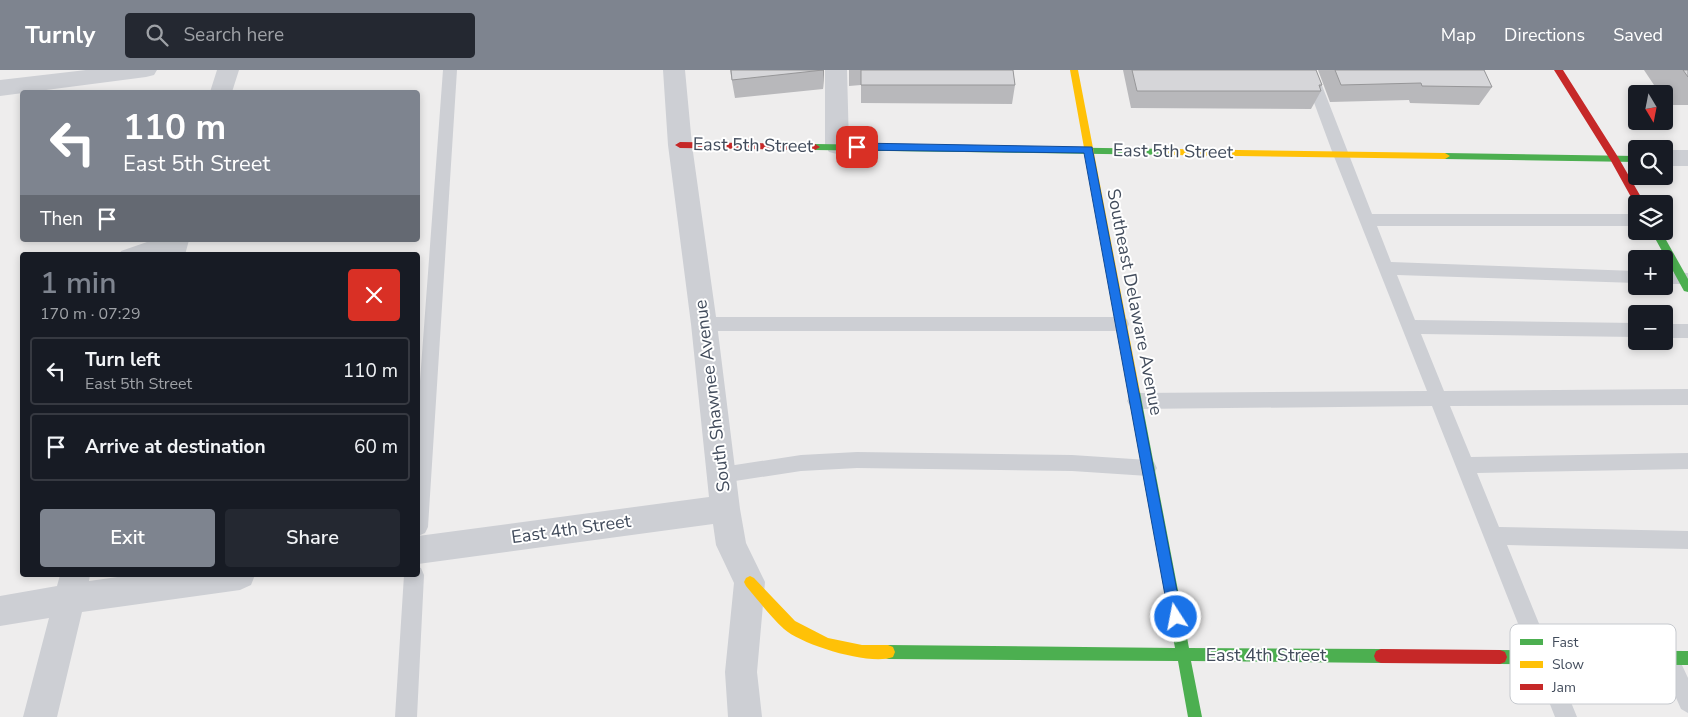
<!DOCTYPE html>
<meta charset="utf-8">
<style>
:root{--surface:#171b24;--page:#242831;--text:#f1f3f6;--muted:#9ea1a6;--line:#363941;--accent:#7e848f}
body{margin:0;font-family:"Nunito Sans",sans-serif;background:var(--page);color:var(--text);height:100vh;display:flex;flex-direction:column;font-size:19px;white-space:nowrap}
*{box-sizing:border-box;margin:0}
p{font-size:16px;color:var(--muted)}
.icon{flex:none;width:28px;height:28px;fill:none;stroke:currentColor;stroke-width:2;stroke-linecap:round;stroke-linejoin:round}
.map{position:relative;flex:1;overflow:hidden}
.panel{position:absolute;left:20px;top:182px;width:400px;height:325px;display:flex;flex-direction:column;background:var(--surface);border-radius:5px;box-shadow:0 2px 8px #0003}
.panel>*{flex:none}
.hud{position:absolute;left:20px;top:20px;width:400px;height:152px;border-radius:5px;box-shadow:0 2px 8px #0003;background:#7e848f;color:#fff;overflow:hidden}
.needle{width:32px;rotate:170deg}
.buttons{position:absolute;left:1628px;top:15px;display:grid;gap:10px}
.buttons a{display:grid;place-items:center;width:45px;height:45px;border-radius:5px;background:var(--surface);box-shadow:0 2px 8px #0003;font-size:25px}
.pin{position:absolute;display:grid;place-items:center;width:42px;height:42px;color:#fff;margin:-21px;border-radius:10px;box-shadow:0 2px 8px #0006}
.me{position:absolute;width:55px;margin:-28px;rotate:349deg;stroke-linejoin:round;filter:drop-shadow(0 0 4px #0008)}
.turn{display:flex;align-items:center;gap:18px;height:105px;padding:0 20px;font-size:22px}
.turn .icon{width:65px;height:65px;stroke-width:2.5}
.turn b{display:block;font-size:35px;line-height:42px}
.then{display:flex;align-items:center;height:48px;padding:0 20px;background:#0003;gap:10px;font-size:19px}
.round{display:grid;place-items:center;flex:none;width:52px;height:52px;border-radius:5px;background:var(--page)}
.overview{display:flex;align-items:center;justify-content:space-between;height:85px;padding:0 20px}
h1{font-size:30px;font-weight:600;line-height:38px;color:var(--accent)}
.button{display:flex;gap:10px;margin-top:auto;padding:10px 20px}
.button a{flex:1;height:58px;border-radius:5px;background:var(--accent);color:#fff;font-size:20px;font-weight:600;line-height:58px;text-align:center}
.button a+a{background:var(--page);color:var(--text)}
ul{padding:0;list-style:none}
li{display:flex;align-items:center;gap:15px;height:68px;margin:0 10px 8px;padding:0 10px;border:2px solid var(--line);border-radius:5px}
li div{flex:1}
li b{display:block;font-size:19px}
li em{font-style:normal}
header{display:flex;align-items:center;gap:30px;box-sizing:border-box;height:70px;padding:0 25px;background:var(--accent);color:#fff}
header strong{font-size:24px}
nav{display:flex;gap:28px;margin-inline-start:auto;font-size:18px}
.search{width:350px;height:45px;background:var(--page);display:flex;align-items:center;gap:12px;box-sizing:border-box;padding:0 18px;border-radius:5px;color:var(--muted);font-size:19px}
.map>svg:first-child{display:block}
.lines{fill:none;stroke-linecap:round;stroke-linejoin:round}
.lane{fill:#cdcfd4;fill-rule:evenodd}
.street{fill:#cdcfd4;fill-rule:evenodd}
.fast{fill:#4caf50;fill-rule:evenodd}
.slow{fill:#ffc107;fill-rule:evenodd}
.jam{fill:#c62828;fill-rule:evenodd}
.wall{fill:#b8b8bb}
.shaded-wall{fill:#969698}
.building{fill:#d6d6d9;stroke:#969698}
.route{fill:#1a73e8;stroke:#114b97}
.labels{text-anchor:middle;stroke-width:4;stroke-linejoin:round;paint-order:stroke}
.street-label{font-size:18px;fill:#424c5c;stroke:#fff}
.key{fill:#fff;stroke:#c6c9ce;stroke-width:1}
.key-label{font-size:14px;fill:#424c5c}
</style>
<header>
<strong>Turnly</strong>
<div class="search"><svg class="icon" aria-label="search" viewBox="0 0 24 24"><circle cx="10" cy="10" r="6"/><path d="M15 15l6 6"/></svg>Search here</div>
<nav><a>Map</a><a>Directions</a><a>Saved</a></nav>
</header>
<div class="map">
<svg width="1688" height="647" viewBox="0 0 1688 647">
<rect width="100%" height="100%" fill="#eeeded"/>
<g class="lines">
<!-- lane -->
<path class="lane" d="M443,0H457L428,457L425,463L418,466V338Z
M1302,0H1316L1372,144H1636V156H1377L1391,192L1636,201V213L1397,205L1415,250L1636,253V267L1421,264L1444,321L1688,319V335L1450,336L1471,387L1688,383V399L1477,403L1499,457L1688,461V479L1507,475L1577,647H1555L1432,336L1136,339L1130,336L1127,331L1130,326L1136,323L1427,321L1333,84Z
M165,170H178L183,175L181,179C161,185 139,185 119,185L121,181L147,172Z
M1664,202L1688,203V212L1682,214H1664Z
M704,247H1121L1127,249L1129,254L1127,259L1121,261H704L698,259L696,254L698,249Z
M1664,254H1688V268H1664Z
M857,382L1072,385L1148,390L1154,392L1157,398L1154,404L1148,406L1072,401L857,398L801,401L722,413L715,411L713,405L715,399L722,397L801,385Z
M418,497L421,498L424,505L417,647H395L404,505H418Z
M1668,577L1675,580L1688,608V643L1681,639L1658,587L1661,580Z"/>
<!-- street -->
<path class="street" d="M86,0H157L154,5L146,7L0,26V10Z
M217,0H239L232,22H210Z
M663,0H685L692,75L717,254L740,439L746,473L765,512L757,602L762,647H728L725,602L734,513L716,475L713,454L418,494V466L709,427L691,254L668,75Z
M825,0H847L849,76L845,82L837,84L829,82L825,76Z
M1664,80H1688V96H1664Z
M165,170H189L185,185H159Z
M60,505H90L89,511L132,505H255L251,515L240,520L82,542L57,647H23L49,548L0,556V526L57,516Z"/>
<!-- fast -->
<path class="fast" d="M815,74L1172,79L1177,82L1172,85L815,80L810,77Z
M1445,83L1636,86V92L1445,89L1440,86Z
M1651,161H1661L1688,209V222L1684,221Z
M1134,317L1138,319L1140,322L1189,578L1381,579L1386,581L1388,586L1386,591L1381,593L1191,591L1202,647H1188L1178,591L888,589L883,587L881,582L883,577L888,575L1175,578L1128,322L1130,319Z
M1500,580L1688,581V595L1500,594L1495,592L1493,587L1495,582Z"/>
<!-- slow -->
<path class="slow" d="M1070,0H1078L1140,322L1138,325L1134,327L1130,325L1128,322Z
M1172,79L1445,83L1450,86L1445,89L1172,85L1167,82Z
M750,506L754,508L795,551L828,568L862,575H888L893,577L895,582L893,587C870,596 802,575 784,559C770,546 758,530 746,516L744,512L746,508Z"/>
<!-- jam -->
<path class="jam" d="M1554,0H1563L1618,87L1645,134H1636V136L1611,91Z
M680,72L815,74L820,77L815,80L680,78L675,75Z
M1381,579L1500,580L1505,582L1507,587L1505,592L1500,594L1381,593L1376,591L1374,586L1376,581Z"/>
</g>
<!-- wall -->
<path class="wall" d="M730,0H824L823,19L735,28Z
M849,0H1013L1015,15L1012,34L861,33V15L849,16Z
M1123,0H1316L1322,15L1320,18L1321,21L1311,39L1131,38Z
M1318,0H1484L1492,17L1479,35L1410,33L1409,30L1330,32Z
M1644,0H1688V35H1667L1664,29V24H1660Z"/>
<!-- shaded-wall -->
<path class="shaded-wall" d="M823,0H824L823,19Z"/>
<!-- building -->
<path class="building" d="M731,0H823L732,10Z
M861,0H1013L1015,15H861Z
M1132,0H1316L1322,15H1319L1321,21H1137Z
M1335,0H1484L1492,17L1422,16L1421,13L1341,15Z
M1683,0H1688V7Z"/>
<!-- route -->
<path class="route" d="M857,73L1092,77L1182,547L1180,552L1176,554L1171,552L1169,547L1084,83L857,80L852,77Z"/>
<g class="labels">
<!-- street labels -->
<g class="street-label">
<text transform="translate(753 75) rotate(1)" y="6">East 5th Street</text>
<text transform="translate(1173 81) rotate(1)" y="6">East 5th Street</text>
<text transform="translate(1135 232) rotate(79)" y="6">Southeast Delaware Avenue</text>
<text transform="translate(712 326) rotate(-97)" y="6">South Shawnee Avenue</text>
<text transform="translate(571 459) rotate(-8)" y="6">East 4th Street</text>
<text x="1266" y="591">East 4th Street</text>
</g>
</g>
<!-- legend -->
<rect x="1510" y="554" width="166" height="80" rx="8" class="key"/>
<rect x="1520" y="569" width="23" height="6" fill="#4caf50"/>
<rect x="1520" y="591" width="23" height="7" fill="#ffc107"/>
<rect x="1520" y="614" width="23" height="6" fill="#c62828"/>
<g class="key-label">
<text x="1552" y="577">Fast</text>
<text x="1552" y="599">Slow</text>
<text x="1552" y="622">Jam</text>
</g>
</svg>
<div class="buttons">
<a><svg class="needle" viewBox="-14 -14 28 28"><path d="M0-13l5 13h-10z" fill="#e53935"/><path d="M0 13l5-13h-10z" fill="#9ea1a6"/></svg></a>
<a><svg class="icon" aria-label="search" viewBox="0 0 24 24"><circle cx="10" cy="10" r="6"/><path d="M15 15l6 6"/></svg></a>
<a><svg class="icon" aria-label="layers" viewBox="0 0 24 24"><path d="M12 4l9 5-9 5-9-5zM3 14l9 5 9-5"/></svg></a>
<a>+</a>
<a>−</a>
</div>
<div class="pin" style="left:857px;top:77px;background:#d93025"><svg class="icon" aria-label="arrive" viewBox="0 0 24 24"><path d="M6 21V4h12l-3 4 3 4H6"/></svg></div>
<svg class="me" style="left:1176px;top:547px" viewBox="-20 -20 40 40"><circle r="17" fill="#1a73e8" stroke="#fff" stroke-width="3"/><path d="M0-11L8 9 0 5-8 9z" fill="#fff"/></svg>
<div class="hud">
<div class="turn"><svg class="icon" aria-label="left" viewBox="0 0 24 24"><path d="M17 20v-9H6M10 6l-5 5 5 5"/></svg><div><b>110 m</b>East 5th Street</div></div>
<div class="then">Then<svg class="icon" aria-label="arrive" viewBox="0 0 24 24"><path d="M6 21V4h12l-3 4 3 4H6"/></svg></div>
</div>
<section class="panel">
<div class="overview"><div><h1>1 min</h1><p>170 m · 07:29</p></div><a class="round" style="background:#d93025;color:#fff"><svg class="icon" aria-label="close" viewBox="0 0 24 24"><path d="M6 6l12 12M18 6L6 18"/></svg></a></div>
<ul>
<li><svg class="icon" aria-label="left" viewBox="0 0 24 24"><path d="M17 20v-9H6M10 6l-5 5 5 5"/></svg><div><b>Turn left</b><p>East 5th Street</p></div><em>110 m</em></li>
<li><svg class="icon" aria-label="arrive" viewBox="0 0 24 24"><path d="M6 21V4h12l-3 4 3 4H6"/></svg><div><b>Arrive at destination</b></div><em>60 m</em></li>
</ul>
<div class="button"><a>Exit</a><a>Share</a></div>
</section>
</div>
